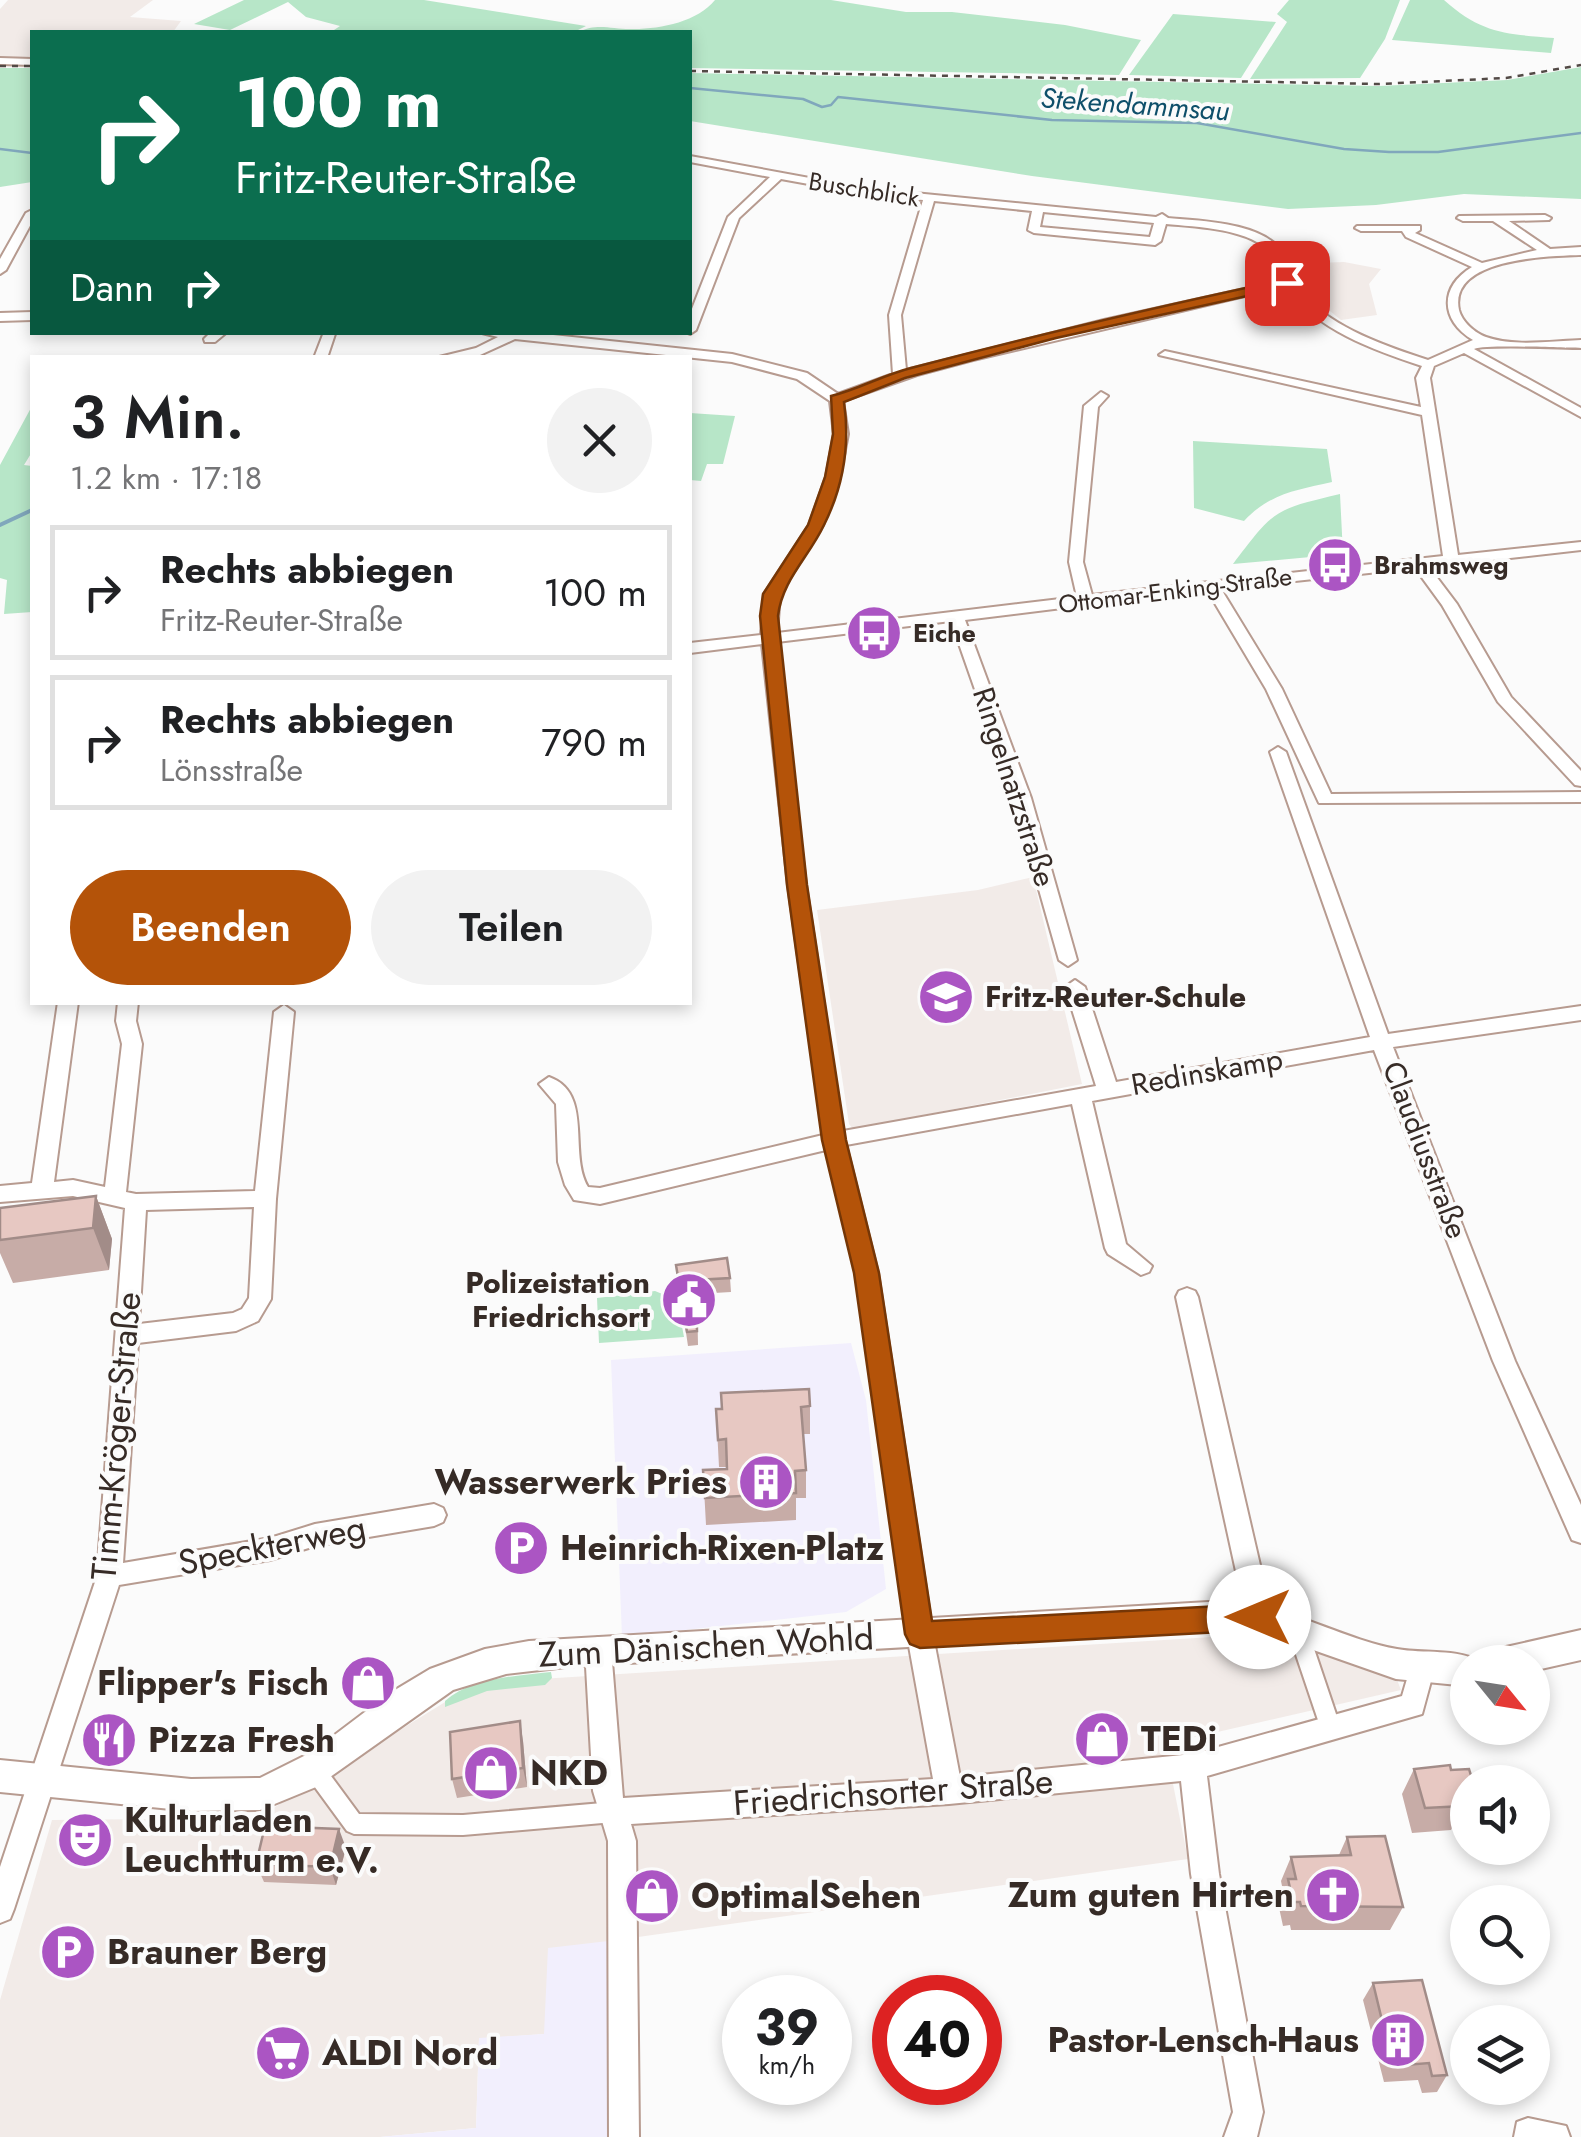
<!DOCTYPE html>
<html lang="de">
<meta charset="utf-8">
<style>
:root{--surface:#fff;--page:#f2f2f2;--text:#202124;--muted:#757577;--line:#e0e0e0;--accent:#b45309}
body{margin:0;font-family:Jost,sans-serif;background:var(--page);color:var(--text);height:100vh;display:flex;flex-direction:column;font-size:38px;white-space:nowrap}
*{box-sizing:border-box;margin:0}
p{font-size:32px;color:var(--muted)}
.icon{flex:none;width:55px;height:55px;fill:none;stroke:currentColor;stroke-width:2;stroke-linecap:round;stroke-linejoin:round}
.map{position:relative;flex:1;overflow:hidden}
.details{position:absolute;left:30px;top:355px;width:662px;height:650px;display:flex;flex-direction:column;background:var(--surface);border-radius:0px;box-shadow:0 5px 15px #0003}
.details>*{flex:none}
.hud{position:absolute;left:30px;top:30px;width:662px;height:305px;border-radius:0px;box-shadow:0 5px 15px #0003;background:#0b6e4f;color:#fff;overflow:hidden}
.needle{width:65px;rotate:120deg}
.buttons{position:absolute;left:1450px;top:1645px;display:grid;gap:20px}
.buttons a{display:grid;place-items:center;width:100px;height:100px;border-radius:50%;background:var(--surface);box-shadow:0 5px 15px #0003;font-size:50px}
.speed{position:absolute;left:722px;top:1975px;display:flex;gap:20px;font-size:50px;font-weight:700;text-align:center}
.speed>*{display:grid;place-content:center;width:130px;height:130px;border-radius:50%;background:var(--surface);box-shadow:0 5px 15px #0003;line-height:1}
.speed small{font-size:25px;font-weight:400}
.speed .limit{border:15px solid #d22;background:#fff;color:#111}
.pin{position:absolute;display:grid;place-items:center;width:85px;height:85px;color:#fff;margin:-42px;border-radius:20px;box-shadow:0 5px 15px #0006}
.me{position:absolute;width:110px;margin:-55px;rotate:270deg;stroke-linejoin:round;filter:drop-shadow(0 0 8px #0008)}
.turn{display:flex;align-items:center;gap:35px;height:210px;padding:0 40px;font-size:45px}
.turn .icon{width:130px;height:130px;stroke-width:2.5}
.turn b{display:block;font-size:70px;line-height:85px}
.then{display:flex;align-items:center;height:95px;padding:0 40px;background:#0003;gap:20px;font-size:38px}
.round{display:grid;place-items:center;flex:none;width:105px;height:105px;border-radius:52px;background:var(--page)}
.overview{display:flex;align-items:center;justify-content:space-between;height:170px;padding:0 40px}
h1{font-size:60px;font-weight:600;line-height:75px}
.button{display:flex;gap:20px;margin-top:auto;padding:20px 40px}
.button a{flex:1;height:115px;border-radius:60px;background:var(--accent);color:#fff;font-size:40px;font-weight:600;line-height:115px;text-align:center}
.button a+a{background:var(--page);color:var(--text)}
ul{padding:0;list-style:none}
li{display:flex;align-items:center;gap:30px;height:135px;margin:0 20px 15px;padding:0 20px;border:5px solid var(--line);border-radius:0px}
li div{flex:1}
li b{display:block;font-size:38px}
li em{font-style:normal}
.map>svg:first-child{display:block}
.built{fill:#f2ebe8}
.industrial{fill:#f2effd}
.green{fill:#b7e6c8}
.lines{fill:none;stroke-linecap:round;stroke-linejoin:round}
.stream-far1{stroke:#80a7bc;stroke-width:2.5}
.stream{stroke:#80a7bc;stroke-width:4}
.pedestrian-casing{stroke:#b79b90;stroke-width:4}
.minor-casing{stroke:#b79b90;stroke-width:4}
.tertiary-casing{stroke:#b79b90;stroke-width:4}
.pedestrian{fill:#fff;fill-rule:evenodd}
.minor{fill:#fff;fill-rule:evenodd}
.tertiary{fill:#fff;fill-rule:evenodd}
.rail{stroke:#534a46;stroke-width:2.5;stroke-dasharray:6 6;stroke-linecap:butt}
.wall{fill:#c7aca7}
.shaded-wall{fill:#a28c88}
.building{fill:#e7c8c2;stroke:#a28c88;stroke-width:2.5}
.route{fill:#b45309;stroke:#753606;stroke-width:2.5}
.labels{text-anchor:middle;stroke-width:8;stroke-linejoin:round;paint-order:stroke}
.far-street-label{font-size:25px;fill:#362b26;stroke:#fbfbfb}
.far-poi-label{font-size:25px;font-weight:bold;fill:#362b26;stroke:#fbfbfb;text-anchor:start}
.far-water-label{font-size:28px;font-style:italic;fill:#0e4f6a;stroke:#fbfbfb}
.street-label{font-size:30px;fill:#362b26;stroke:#fbfbfb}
.poi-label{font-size:30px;font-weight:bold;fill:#362b26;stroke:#fbfbfb;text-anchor:start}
.near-street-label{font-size:35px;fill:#362b26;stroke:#fbfbfb}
.near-poi-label{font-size:35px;font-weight:bold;fill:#362b26;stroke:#fbfbfb;text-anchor:start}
</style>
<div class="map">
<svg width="1581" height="2137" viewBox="0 0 1581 2137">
<rect width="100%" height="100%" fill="#fbfbfb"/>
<!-- built -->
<path class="built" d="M8,0H153L130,17L181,21L173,32H32V63H0V9Z
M1344,262L1381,269L1369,284L1377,315L1341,320L1299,286L1291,264Z
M1033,877L1082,1084L853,1129L849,1124L817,910L978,890Z
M1274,1633L1396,1677L1401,1690L1165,1744L1188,1859L617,1940L544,2034L479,2039L476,2128L380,2137H0V2000L52,1820L257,1818L476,1683Z"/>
<!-- industrial -->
<path class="industrial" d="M851,1343L866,1400L886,1589L846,1612L622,1637L611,1360Z
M617,1940L612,2137H380L476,2128L479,2038L544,2034L548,1948Z"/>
<!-- green -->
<path class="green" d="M244,0H424L586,26L574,32H331L340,26L306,17L288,2L230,30L194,24Z
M715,0H831L906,12H952L1065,25L1141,40L1119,75L690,68V32H578C599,22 612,30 634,29C662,29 698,21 715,0Z
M1289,0H1400L1385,39L1360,78L1250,79L1287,22L1277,14Z
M1410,0H1444C1482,34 1506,34 1554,38L1551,53L1392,40Z
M1173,14L1276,22L1241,78L1129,75Z
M1581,67V199L1464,194L1376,205L1288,209L1032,176L690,121V73L1379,86L1507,80Z
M0,68H32V182L0,187Z
M32,406V452L24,465L32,466V612L4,614L7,580L0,578V465Z
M690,413L735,416L723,464H707L701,481L690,480Z
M1193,441L1327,449L1332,482C1296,490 1269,494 1244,521L1194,508Z
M1340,494L1343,554L1233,564C1275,509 1273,510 1340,494Z
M655,1291L677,1300L684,1337L599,1343L597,1298Z
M551,1672L552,1678L545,1685L487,1691L445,1707V1701C472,1677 518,1676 551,1672Z"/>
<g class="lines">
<!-- stream-far1 -->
<path class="stream-far1" d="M690,88L803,99L822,107L831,105L838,97L1052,120L1197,123L1344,149L1389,152H1438L1581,133
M0,149L32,153"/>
<!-- stream -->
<path class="stream" d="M0,525L32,510"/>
<!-- pedestrian casing -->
<g class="pedestrian-casing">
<path id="pedestrian" d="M1297,1619L1304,1622L1307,1628L1340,1726L1337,1733L1330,1735L1323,1733L1320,1726L1287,1628L1290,1622Z
M313,1758L320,1761L359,1814L463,1815L614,1802L621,1805L624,1812L621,1819L614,1822L463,1835L354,1834L347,1831L306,1775L303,1768L306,1761Z"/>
</g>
<!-- minor casing -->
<g class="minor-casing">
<path id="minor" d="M0,58L32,59V65L0,64Z
M690,156L864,188L1156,217L1162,214L1168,218C1201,221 1264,222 1284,254C1293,268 1288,279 1304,296C1336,329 1385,346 1428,360L1473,340C1440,320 1439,287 1472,267L1406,237L1402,231H1361L1355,228L1357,226H1420V230L1415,233L1482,263L1537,250L1493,221H1463L1457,218L1459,216L1545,215L1551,218L1549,220L1509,221L1550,249L1581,247V255C1549,256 1448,258 1459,310C1462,322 1475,333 1486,337C1515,347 1551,341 1581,340V348C1561,348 1486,344 1474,349L1581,408V417L1464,353L1434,366L1430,378L1458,555L1581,542V550L1429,567L1457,604L1511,697L1581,771V786L1575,785L1498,702L1442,605L1415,568L1221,589L1282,689L1331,794L1581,792V802L1319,803L1266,689L1207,590L965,620L1031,798L1077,960L1068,966L1059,960L1013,798L951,621L777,642L806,885L843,1131L1096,1086L1065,987L1075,980L1085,987L1116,1082L1370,1037L1270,752L1278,747L1286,752L1388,1034L1581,1006V1020L1393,1047L1515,1361L1581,1505V1543L1572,1540L1493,1361L1374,1050L1092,1101L1126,1244L1152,1266L1149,1272L1141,1275L1108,1254L1105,1248L1072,1104L846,1145L878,1273L933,1635L960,1777L1193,1754L1402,1696L1412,1662L1421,1658L1430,1662L1434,1670L1422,1714L1207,1776L1219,1874L1263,2112L1257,2137H1224L1233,2112L1191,1874L1181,1781L949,1804L631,1824L636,1841L639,2137H609L608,1841L593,1791L585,1649L589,1641L598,1637L607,1641L611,1649L623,1798L933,1779L907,1635L856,1273L826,1150L600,1204L574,1200L565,1185L558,1162L556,1104L539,1084L549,1077C594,1093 568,1153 588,1187L600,1188L823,1135L788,885L762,644L690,653V643L761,635L764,594L809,525L826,477L834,434L830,401L797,379L732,362L515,339L480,355L435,358L476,348L498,337L478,332H525L732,354L807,373L838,394L893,374L889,315L923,200L864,194L781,179L739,218L696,330L690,334L685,332H690V314L728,217L770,177L690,162ZM934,201L1032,211L1028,230L1034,233L1155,245L1161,241L1166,224C1195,227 1256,228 1273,257C1277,263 1277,274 1280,281L1104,320L906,370L901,315ZM1043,212L1154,223L1150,237L1040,227ZM1284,287C1319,330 1370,349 1422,366L1416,378L1421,407L1165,351L1159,355L1422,415L1443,556L1092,595L1083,562L1098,407L1108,396L1101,392L1084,406L1069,562L1077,597L777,633L780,594L823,525L840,477L848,434L843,401L917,375L973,360Z
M32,210V222L6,270L0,274V259L26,213Z
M32,312V320L0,321V313Z
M211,332H227L215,342H205L204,339Z
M324,332L335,334L327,358H314Z
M58,1002H78L54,1182L73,1180L105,1187L122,1044L116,1021L118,1002H138L136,1021L142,1044L126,1192L136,1194L255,1191L274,1012L284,1005L294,1012L276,1199L271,1299L258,1321L236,1331L138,1343L123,1563L270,1538L315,1524L434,1504L443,1508L446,1515L443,1522L434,1526L315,1546L270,1560L119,1585L14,1909L10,1919L0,1923V1867L97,1576L125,1208L73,1196L0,1202V1186L32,1183ZM254,1207L249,1298L242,1309L233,1313L139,1324L146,1210Z
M1187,1288L1195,1291L1198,1297L1272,1617L1268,1625L1259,1628L1250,1625L1246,1617L1176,1297L1179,1291Z
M1528,2118L1566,2126L1570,2137H1514L1517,2122Z"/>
</g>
<!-- tertiary casing -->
<g class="tertiary-casing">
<path id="tertiary" d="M1226,1601C1287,1604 1338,1638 1397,1649C1423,1654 1458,1648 1480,1662H1468V1686L1396,1679L1259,1631L1226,1629L575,1666L506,1674L453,1690L316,1787L260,1810L191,1811L0,1792V1760L191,1779L260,1778L312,1752L390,1693L430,1669L485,1649L529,1641Z
M1581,1630V1660L1532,1671V1662H1490L1495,1652L1506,1647Z"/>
</g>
<!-- pedestrian -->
<use href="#pedestrian" class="pedestrian"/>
<!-- minor -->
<use href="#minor" class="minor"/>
<!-- tertiary -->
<use href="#tertiary" class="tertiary"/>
<!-- rail -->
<path class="rail" d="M0,66H32
M690,71L1379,84L1506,78L1581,65"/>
</g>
<!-- wall -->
<path class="wall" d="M96,1196L112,1239L109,1270L13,1283L0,1253V1208Z
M676,1265L730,1278L731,1292L697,1294L698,1345L688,1346Z
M810,1406V1434H803L806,1470V1498H796V1520L706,1525L703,1470L727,1469V1467H719L716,1409Z
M523,1741L527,1787L457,1798L452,1779Z
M1414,1769L1451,1770L1468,1782V1818L1465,1823L1454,1824L1451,1830L1412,1833L1402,1794Z
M1347,1837L1403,1907L1390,1930H1291L1290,1925L1283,1926L1278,1903L1283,1891L1281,1881L1291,1857L1339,1855Z
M346,1848L336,1885L264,1882L256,1864Z
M1373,1983L1447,2075L1437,2092L1422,2093L1418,2080L1384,2082L1363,2000Z"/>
<!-- shaded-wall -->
<path class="shaded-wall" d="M96,1196L112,1239L109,1270L93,1228Z
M520,1721L523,1741L527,1787L523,1768Z
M339,1829L346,1848L336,1885L330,1867Z"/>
<!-- building -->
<path class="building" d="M96,1196L93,1228L0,1240V1208Z
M727,1258L730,1278L696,1280L697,1331L687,1332L676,1265Z
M809,1389L810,1406L801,1407L806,1470L795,1471L796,1493L705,1498L703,1470L727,1469L726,1439L718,1440L716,1409H722L721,1393Z
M520,1721L523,1768L452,1779L450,1732Z
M1450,1765L1451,1770L1469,1769L1473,1782H1468V1799H1462L1464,1806L1425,1808L1414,1769Z
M265,1826L339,1829L330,1867L256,1864Z
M1385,1836L1403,1907L1301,1906L1300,1902H1293L1288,1879H1296L1291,1857L1351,1855L1347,1837Z
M1422,1980L1447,2075L1432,2076L1429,2063L1393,2066L1373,1983Z"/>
<!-- route -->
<path class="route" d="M1287,279L1294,283L1292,286L1056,338L905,378L844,402C850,444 843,487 824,525C809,557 782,580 778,616L807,885L846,1140L879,1273L932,1621L1259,1604L1269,1608L1273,1617L1269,1626L1259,1630L920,1648L910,1644L905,1634L854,1273L822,1140L787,885L760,616L763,594L808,525L825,477L833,434L831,396C859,389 883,375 911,368C1036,335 1161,306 1287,279Z"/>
<!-- icons -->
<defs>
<g id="bus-disc" transform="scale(2.875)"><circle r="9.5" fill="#ab55c3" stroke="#fbfbfb"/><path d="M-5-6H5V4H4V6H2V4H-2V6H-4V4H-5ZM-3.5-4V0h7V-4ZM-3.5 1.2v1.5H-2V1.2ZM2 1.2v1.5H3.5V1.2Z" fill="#fff"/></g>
<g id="school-disc" transform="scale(2.875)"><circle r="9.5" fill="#ab55c3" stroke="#fbfbfb"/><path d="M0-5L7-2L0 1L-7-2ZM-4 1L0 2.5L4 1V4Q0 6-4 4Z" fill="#fff"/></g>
<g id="civic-disc" transform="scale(2.875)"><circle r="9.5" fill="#ab55c3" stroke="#fbfbfb"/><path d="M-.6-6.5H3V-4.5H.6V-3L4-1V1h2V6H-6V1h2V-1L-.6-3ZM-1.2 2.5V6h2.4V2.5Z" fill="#fff"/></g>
<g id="building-disc" transform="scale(2.875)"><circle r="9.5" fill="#ab55c3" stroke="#fbfbfb"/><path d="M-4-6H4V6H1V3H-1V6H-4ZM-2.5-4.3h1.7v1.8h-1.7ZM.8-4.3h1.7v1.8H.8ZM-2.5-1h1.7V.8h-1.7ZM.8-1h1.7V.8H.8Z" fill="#fff"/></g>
<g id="parking-disc" transform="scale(2.875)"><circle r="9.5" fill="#ab55c3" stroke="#fbfbfb"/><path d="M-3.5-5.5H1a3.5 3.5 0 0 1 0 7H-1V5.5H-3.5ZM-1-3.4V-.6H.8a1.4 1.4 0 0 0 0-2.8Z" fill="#fff"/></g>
<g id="shop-disc" transform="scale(2.875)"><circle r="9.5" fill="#ab55c3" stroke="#fbfbfb"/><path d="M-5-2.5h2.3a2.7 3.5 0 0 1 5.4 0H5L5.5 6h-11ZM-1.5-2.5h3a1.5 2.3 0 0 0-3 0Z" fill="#fff"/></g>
<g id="restaurant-disc" transform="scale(2.875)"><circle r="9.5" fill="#ab55c3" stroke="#fbfbfb"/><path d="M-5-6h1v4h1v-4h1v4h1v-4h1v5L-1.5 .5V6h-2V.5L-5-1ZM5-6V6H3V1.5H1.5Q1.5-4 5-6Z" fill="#fff"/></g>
<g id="theatre-disc" transform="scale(2.875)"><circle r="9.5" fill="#ab55c3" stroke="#fbfbfb"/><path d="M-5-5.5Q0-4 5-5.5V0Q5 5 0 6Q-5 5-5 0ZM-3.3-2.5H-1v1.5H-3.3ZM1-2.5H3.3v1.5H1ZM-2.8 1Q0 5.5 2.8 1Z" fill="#fff"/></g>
<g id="church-disc" transform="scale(2.875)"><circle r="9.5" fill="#ab55c3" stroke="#fbfbfb"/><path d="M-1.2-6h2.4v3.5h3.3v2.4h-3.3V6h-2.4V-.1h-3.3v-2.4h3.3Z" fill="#fff"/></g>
<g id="supermarket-disc" transform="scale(2.875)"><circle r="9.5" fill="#ab55c3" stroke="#fbfbfb"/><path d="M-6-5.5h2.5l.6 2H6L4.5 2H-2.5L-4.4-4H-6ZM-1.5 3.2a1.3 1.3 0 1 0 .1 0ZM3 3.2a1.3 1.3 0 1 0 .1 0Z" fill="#fff"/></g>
</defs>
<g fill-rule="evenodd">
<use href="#bus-disc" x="1335" y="565"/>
<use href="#bus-disc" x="874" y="633"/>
<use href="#school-disc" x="946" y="997"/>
<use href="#civic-disc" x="689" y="1300"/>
<use href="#building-disc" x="766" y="1482"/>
<use href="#parking-disc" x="521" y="1548"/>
<use href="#shop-disc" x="368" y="1683"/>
<use href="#shop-disc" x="1102" y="1739"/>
<use href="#restaurant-disc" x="109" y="1740"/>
<use href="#shop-disc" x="491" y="1773"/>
<use href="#theatre-disc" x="85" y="1840"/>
<use href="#church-disc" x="1333" y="1895"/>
<use href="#shop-disc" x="652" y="1896"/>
<use href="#parking-disc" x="68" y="1952"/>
<use href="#building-disc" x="1398" y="2040"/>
<use href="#supermarket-disc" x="283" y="2053"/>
</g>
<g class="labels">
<!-- far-street labels -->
<g class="far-street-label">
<text transform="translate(864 189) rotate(9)" y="9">Buschblick</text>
<text transform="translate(1175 590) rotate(-7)" y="9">Ottomar-Enking-Straße</text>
</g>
<!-- far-poi labels -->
<g class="far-poi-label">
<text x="1374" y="574">Brahmsweg</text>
<text x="913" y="642">Eiche</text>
</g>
<!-- far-water labels -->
<g class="far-water-label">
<text transform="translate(1135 104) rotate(4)" y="10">Stekendammsau</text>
</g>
<!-- street labels -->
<g class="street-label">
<text transform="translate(1014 787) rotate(72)" y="10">Ringelnatzstraße</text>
<text transform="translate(1207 1072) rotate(-10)" y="10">Redinskamp</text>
<text transform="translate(1425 1150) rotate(69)" y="10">Claudiusstraße</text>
</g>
<!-- poi labels -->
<g class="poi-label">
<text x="985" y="1007">Fritz-Reuter-Schule</text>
<text x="650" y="1293" text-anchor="end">Polizeistation<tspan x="650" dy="34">Friedrichsort</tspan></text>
</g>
<!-- near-street labels -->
<g class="near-street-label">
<text transform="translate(116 1436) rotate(-85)" y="12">Timm-Kröger-Straße</text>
<text transform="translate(272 1545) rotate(-11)" y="12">Speckterweg</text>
<text transform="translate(706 1646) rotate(-3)" y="12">Zum Dänischen Wohld</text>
<text transform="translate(893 1792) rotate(-4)" y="12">Friedrichsorter Straße</text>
</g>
<!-- near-poi labels -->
<g class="near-poi-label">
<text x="727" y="1494" text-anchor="end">Wasserwerk Pries</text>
<text x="560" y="1560">Heinrich-Rixen-Platz</text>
<text x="329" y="1695" text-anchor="end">Flipper's Fisch</text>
<text x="1141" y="1751">TEDi</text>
<text x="148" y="1752">Pizza Fresh</text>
<text x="530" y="1785">NKD</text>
<text x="124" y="1832">Kulturladen<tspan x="124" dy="40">Leuchtturm e.V.</tspan></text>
<text x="1294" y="1907" text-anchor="end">Zum guten Hirten</text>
<text x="691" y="1908">OptimalSehen</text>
<text x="107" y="1964">Brauner Berg</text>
<text x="1359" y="2052" text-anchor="end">Pastor-Lensch-Haus</text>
<text x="322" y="2065">ALDI Nord</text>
</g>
</g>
</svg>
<div class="buttons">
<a><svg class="needle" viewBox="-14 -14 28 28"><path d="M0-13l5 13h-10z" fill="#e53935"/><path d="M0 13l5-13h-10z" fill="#757577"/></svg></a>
<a><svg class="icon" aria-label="sound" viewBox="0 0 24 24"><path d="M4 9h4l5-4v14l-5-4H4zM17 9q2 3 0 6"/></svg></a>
<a><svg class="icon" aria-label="search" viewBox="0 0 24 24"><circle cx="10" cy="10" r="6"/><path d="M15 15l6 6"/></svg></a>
<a><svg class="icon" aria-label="layers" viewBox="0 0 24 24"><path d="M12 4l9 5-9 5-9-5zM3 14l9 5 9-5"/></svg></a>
</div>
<div class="speed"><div>39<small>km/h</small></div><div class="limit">40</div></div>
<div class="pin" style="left:1287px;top:283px;background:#d93025"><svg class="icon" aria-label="arrive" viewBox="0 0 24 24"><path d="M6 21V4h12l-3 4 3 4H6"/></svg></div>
<svg class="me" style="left:1259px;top:1617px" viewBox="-20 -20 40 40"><circle r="19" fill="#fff"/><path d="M0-13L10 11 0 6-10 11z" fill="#b45309"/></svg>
<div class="hud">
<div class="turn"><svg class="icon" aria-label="right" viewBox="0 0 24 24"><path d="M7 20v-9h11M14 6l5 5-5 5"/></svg><div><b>100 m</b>Fritz-Reuter-Straße</div></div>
<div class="then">Dann<svg class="icon" aria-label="right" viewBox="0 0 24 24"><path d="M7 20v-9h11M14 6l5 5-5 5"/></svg></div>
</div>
<section class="details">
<div class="overview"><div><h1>3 Min.</h1><p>1.2 km · 17:18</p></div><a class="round"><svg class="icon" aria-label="close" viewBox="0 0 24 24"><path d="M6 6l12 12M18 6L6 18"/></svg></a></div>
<ul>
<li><svg class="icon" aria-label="right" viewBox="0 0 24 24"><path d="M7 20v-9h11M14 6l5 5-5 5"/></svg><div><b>Rechts abbiegen</b><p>Fritz-Reuter-Straße</p></div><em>100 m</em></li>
<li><svg class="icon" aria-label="right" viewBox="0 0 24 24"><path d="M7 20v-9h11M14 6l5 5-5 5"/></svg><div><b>Rechts abbiegen</b><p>Lönsstraße</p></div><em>790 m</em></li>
</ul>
<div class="button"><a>Beenden</a><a>Teilen</a></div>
</section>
</div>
